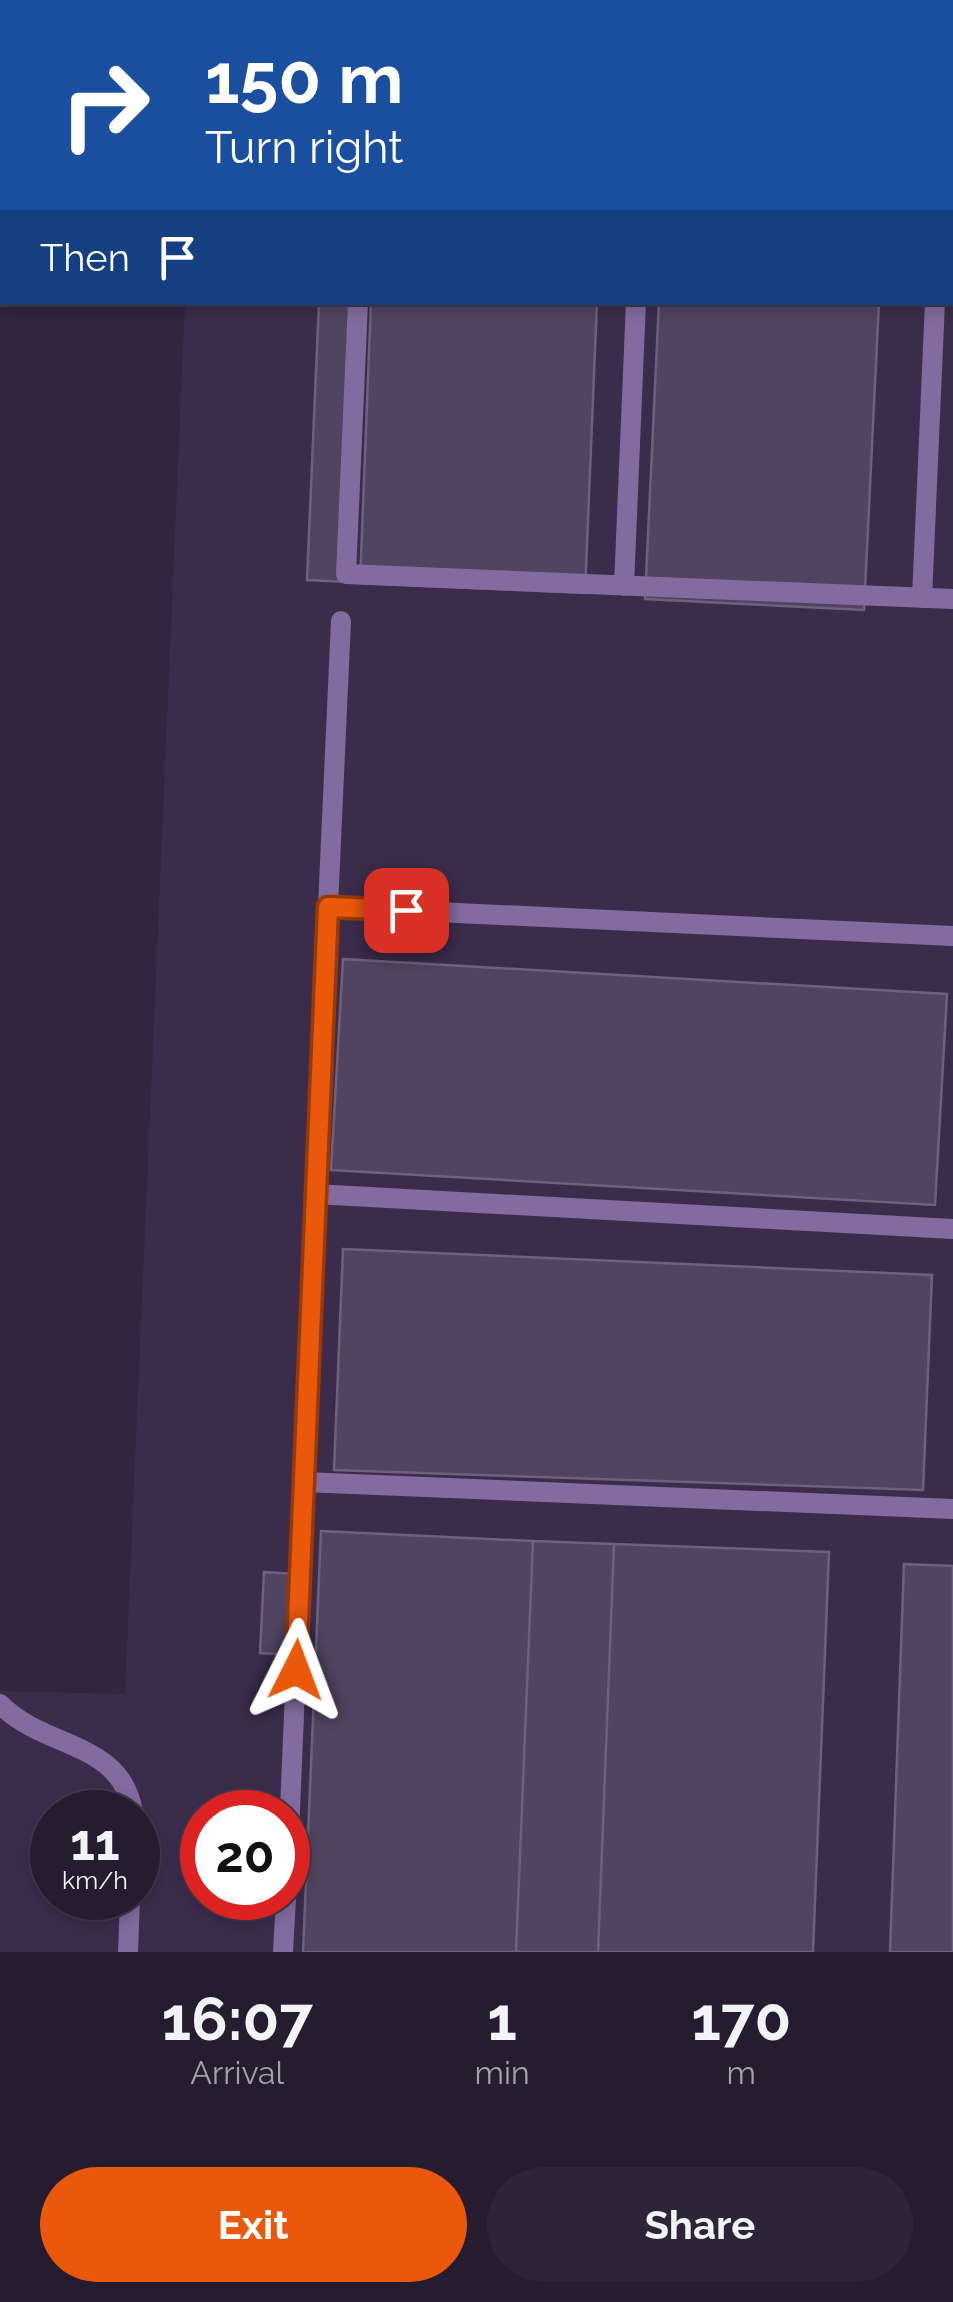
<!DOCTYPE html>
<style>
:root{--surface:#251c2f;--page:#2d2537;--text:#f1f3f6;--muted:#a3a1aa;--line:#423a4b;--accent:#ea580c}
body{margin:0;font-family:Raleway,sans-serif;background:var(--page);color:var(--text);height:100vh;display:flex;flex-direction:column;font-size:38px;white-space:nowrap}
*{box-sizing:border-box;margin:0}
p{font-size:32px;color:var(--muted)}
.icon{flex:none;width:55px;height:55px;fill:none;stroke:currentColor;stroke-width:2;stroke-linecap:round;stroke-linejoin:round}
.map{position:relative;height:1952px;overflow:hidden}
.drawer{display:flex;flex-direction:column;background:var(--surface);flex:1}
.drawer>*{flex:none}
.hud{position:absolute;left:0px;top:0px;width:955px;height:305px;box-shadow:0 5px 15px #0003,0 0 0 2px var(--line);background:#1a4fa0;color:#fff;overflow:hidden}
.speed{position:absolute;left:30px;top:1790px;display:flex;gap:20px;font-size:50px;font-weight:700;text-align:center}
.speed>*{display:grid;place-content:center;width:130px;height:130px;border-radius:50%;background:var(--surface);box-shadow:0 5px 15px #0003,0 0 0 2px var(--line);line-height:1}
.speed small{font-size:25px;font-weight:400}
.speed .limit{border:15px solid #d22;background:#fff;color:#111}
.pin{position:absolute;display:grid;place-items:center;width:85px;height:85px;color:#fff;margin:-42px;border-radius:20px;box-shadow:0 5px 15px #0006}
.me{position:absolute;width:110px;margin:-55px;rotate:3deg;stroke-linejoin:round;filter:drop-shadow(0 0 8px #0008)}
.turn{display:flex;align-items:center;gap:35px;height:210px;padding:0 40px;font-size:45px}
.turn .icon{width:130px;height:130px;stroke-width:2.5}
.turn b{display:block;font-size:70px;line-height:85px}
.then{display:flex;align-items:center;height:95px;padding:0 40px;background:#0003;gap:20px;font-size:38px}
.eta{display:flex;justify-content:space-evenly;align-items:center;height:170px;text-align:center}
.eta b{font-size:60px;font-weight:700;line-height:70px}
.primary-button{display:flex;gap:20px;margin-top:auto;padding:20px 40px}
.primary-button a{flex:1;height:115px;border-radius:60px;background:var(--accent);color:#fff;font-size:40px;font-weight:700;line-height:115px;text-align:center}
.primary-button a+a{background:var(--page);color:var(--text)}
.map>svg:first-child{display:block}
.built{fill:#3c2c4c;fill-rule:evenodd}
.building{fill:#504460;stroke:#6e607e;stroke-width:2.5}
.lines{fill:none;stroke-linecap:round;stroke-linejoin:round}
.lane{stroke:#836b9f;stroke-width:20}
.street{stroke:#836b9f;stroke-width:20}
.route-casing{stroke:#983908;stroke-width:25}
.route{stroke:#ea580c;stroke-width:18}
</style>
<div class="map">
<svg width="953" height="1952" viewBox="0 0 953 1952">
<rect width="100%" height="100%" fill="#31253f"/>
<!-- built -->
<path class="built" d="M198,0H953V1952H0V1691L125,1694L185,303L952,302V2ZM52,1812H138V1898H52ZM202,1812H288V1898H202Z"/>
<!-- building -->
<path class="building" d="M384,0H610L384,2Z
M673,0H739L790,2H673Z
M319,302H359L347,582L307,580Z
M371,302H597L585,593L360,583Z
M659,302H879L864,610L645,599Z
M343,959L947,994L935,1205L331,1170Z
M343,1249L932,1275L923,1490L334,1470Z
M321,1531L533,1541L516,1952H303Z
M533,1541L614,1544L598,1952H516Z
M614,1544L829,1552L813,1952H598Z
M904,1564L953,1566V1952H890Z
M264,1572L296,1574L292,1655L260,1653Z"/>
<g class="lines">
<!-- lane -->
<path class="lane" d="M372,2V0
M649,2V0
M949,2V0
M358,302L346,574L953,599
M624,586L636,302
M922,598L935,302
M341,621L328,907L953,936
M315,1194L953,1229
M304,1482L953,1509
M288,1857L328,907
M283,1952L286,1898"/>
<!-- street -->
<path class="street" d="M0,1704C45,1750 121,1740 133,1812
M128,1952L130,1898"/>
</g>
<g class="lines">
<!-- route casing -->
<g class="route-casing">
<path id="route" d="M296,1670L328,907L406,910"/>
</g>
<!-- route -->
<use href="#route" class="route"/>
</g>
</svg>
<div class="speed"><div>11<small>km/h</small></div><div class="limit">20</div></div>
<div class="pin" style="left:406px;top:910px;background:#d93025"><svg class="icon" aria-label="arrive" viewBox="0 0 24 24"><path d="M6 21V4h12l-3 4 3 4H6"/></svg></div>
<svg class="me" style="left:296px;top:1670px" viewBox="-20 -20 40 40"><path d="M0-17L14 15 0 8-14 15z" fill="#ea580c" stroke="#fff" stroke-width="4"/></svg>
<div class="hud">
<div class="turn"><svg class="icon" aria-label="right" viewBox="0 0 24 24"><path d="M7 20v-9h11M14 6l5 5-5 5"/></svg><div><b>150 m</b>Turn right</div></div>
<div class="then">Then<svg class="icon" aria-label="arrive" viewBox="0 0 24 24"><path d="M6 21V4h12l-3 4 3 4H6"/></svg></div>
</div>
</div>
<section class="drawer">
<div class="eta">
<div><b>16:07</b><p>Arrival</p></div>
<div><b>1</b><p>min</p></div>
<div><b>170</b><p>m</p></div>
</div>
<div class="primary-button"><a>Exit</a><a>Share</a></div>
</section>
